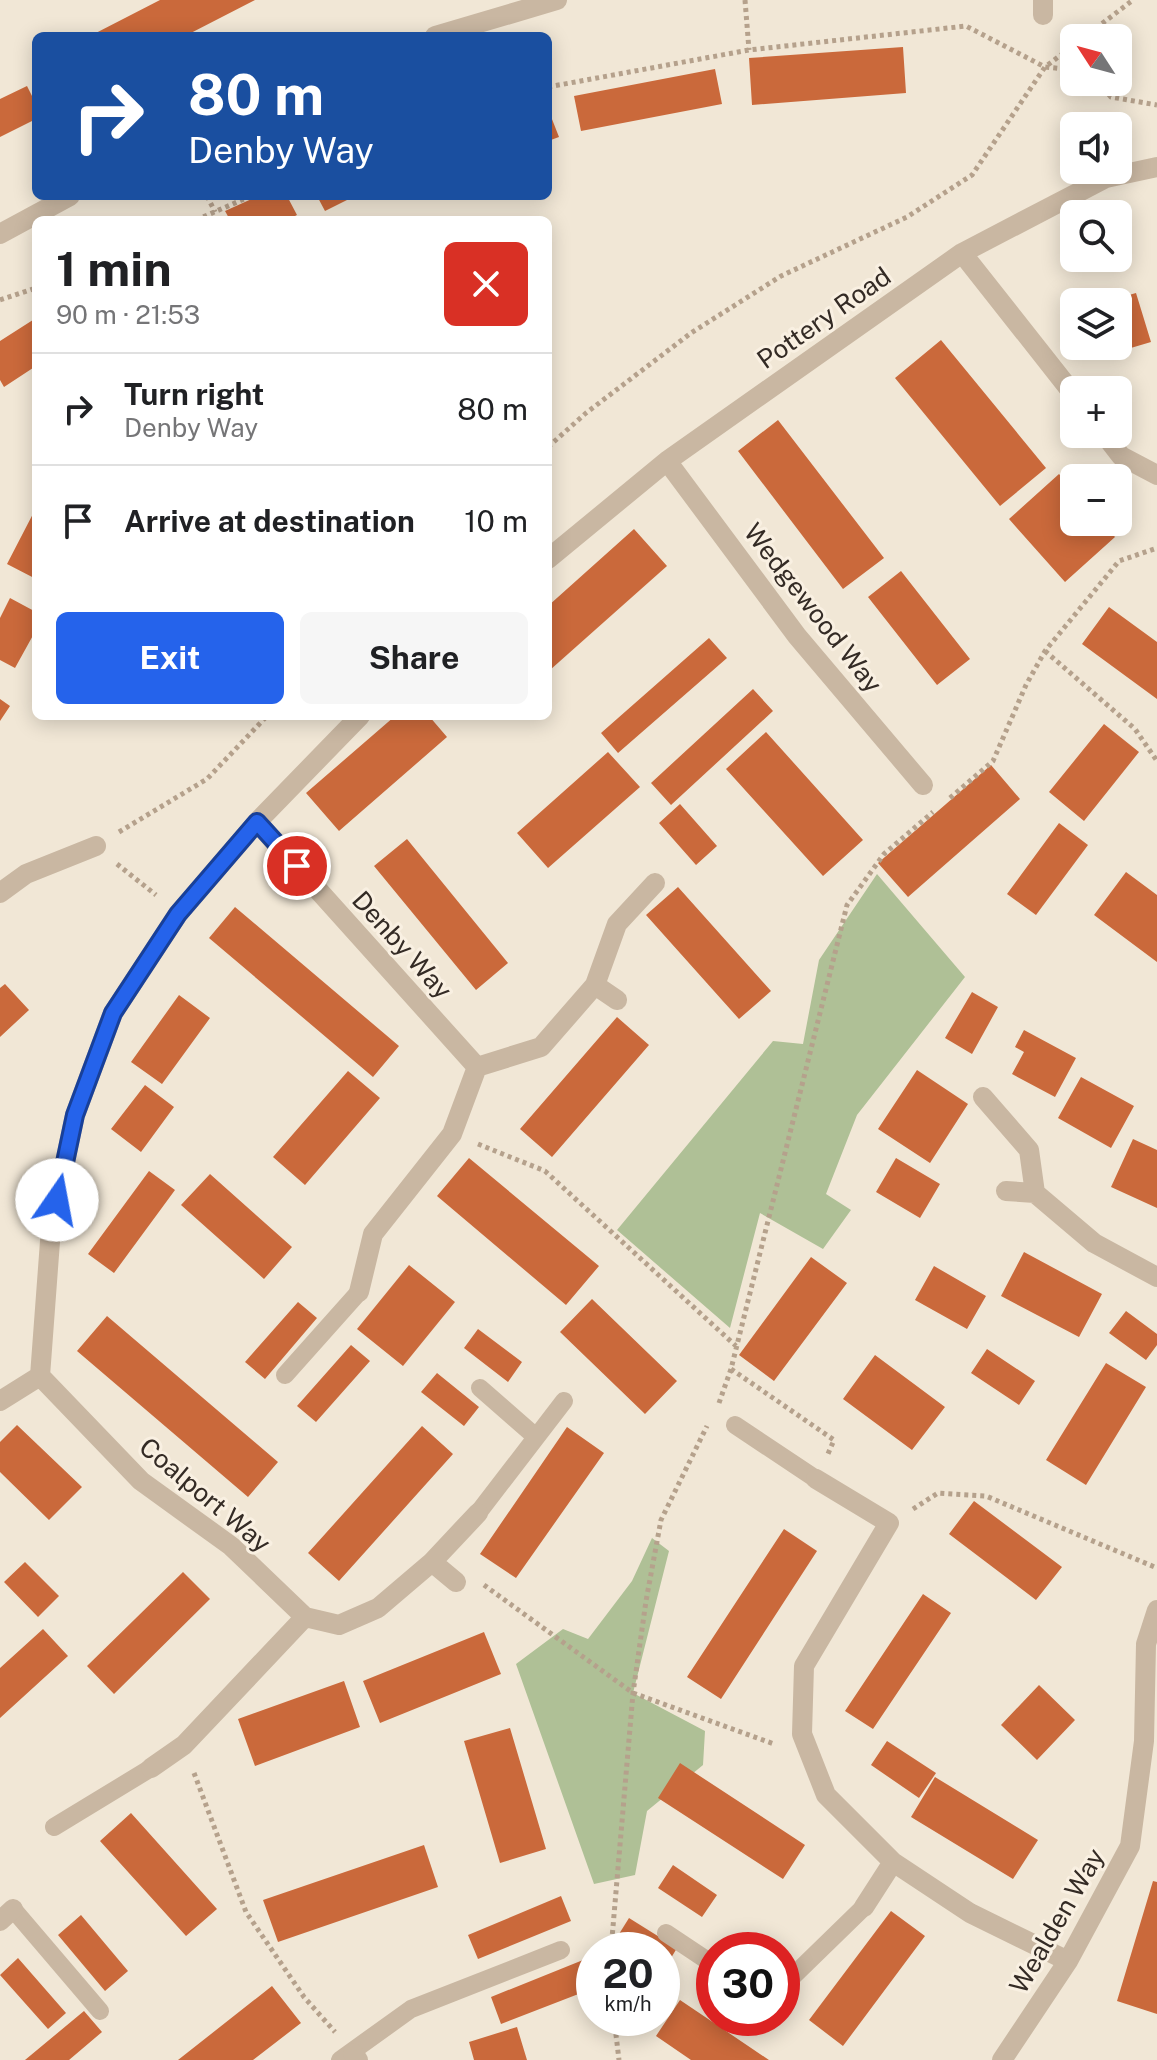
<!DOCTYPE html>
<meta charset="utf-8">
<style>
:root{--surface:#fff;--page:#f6f6f6;--text:#202124;--muted:#757577;--line:#e0e0e0;--accent:#2563eb}
body{margin:0;font-family:"Public Sans",sans-serif;background:var(--page);color:var(--text);height:100vh;display:flex;flex-direction:column;font-size:30px;white-space:nowrap}
*{box-sizing:border-box;margin:0}
p{font-size:26px;color:var(--muted)}
.icon{flex:none;width:44px;height:44px;fill:none;stroke:currentColor;stroke-width:2;stroke-linecap:round;stroke-linejoin:round}
.map{position:relative;flex:1;overflow:hidden}
.drawer{position:absolute;left:32px;top:216px;width:520px;height:504px;display:flex;flex-direction:column;background:var(--surface);border-radius:12px;box-shadow:0 4px 20px #0003}
.drawer>*{flex:none}
.banner{position:absolute;left:32px;top:32px;width:520px;height:168px;border-radius:12px;box-shadow:0 4px 20px #0003;background:#1a4fa0;color:#fff;overflow:hidden}
.needle{width:52px;rotate:306deg}
.controls{position:absolute;left:1060px;top:24px;display:grid;gap:16px}
.controls a{display:grid;place-items:center;width:72px;height:72px;border-radius:12px;background:var(--surface);box-shadow:0 4px 20px #0003;font-size:40px}
.speed{position:absolute;left:576px;top:1932px;display:flex;gap:16px;font-size:40px;font-weight:700;text-align:center}
.speed>*{display:grid;place-content:center;width:104px;height:104px;border-radius:50%;background:var(--surface);box-shadow:0 4px 20px #0003;line-height:1}
.speed small{font-size:20px;font-weight:400}
.speed .limit{border:12px solid #d22;background:#fff;color:#111}
.pin{position:absolute;display:grid;place-items:center;width:68px;height:68px;color:#fff;margin:-34px;border:4px solid #fff;border-radius:50%;box-shadow:0 2px 8px #0007}
.me{position:absolute;width:88px;margin:-44px;rotate:12deg;stroke-linejoin:round;filter:drop-shadow(0 0 6px #0008)}
.turn{display:flex;align-items:center;gap:28px;height:168px;padding:0 24px;font-size:36px}
.turn .icon{width:104px;height:104px;stroke-width:2.5}
.turn b{display:block;font-size:56px;line-height:68px}
.round{display:grid;place-items:center;flex:none;width:84px;height:84px;border-radius:12px;background:var(--page)}
.head{display:flex;align-items:center;justify-content:space-between;height:136px;padding:0 24px}
h1{font-size:48px;font-weight:700;line-height:60px}
.button{display:flex;gap:16px;margin-top:auto;padding:16px 24px}
.button a{flex:1;height:92px;border-radius:12px;background:var(--accent);color:#fff;font-size:32px;font-weight:700;line-height:92px;text-align:center}
.button a+a{background:var(--page);color:var(--text)}
ul{padding:0;list-style:none}
li{display:flex;align-items:center;gap:24px;height:112px;padding:0 24px;border-top:2px solid var(--line)}
li div{flex:1}
li b{display:block;font-size:30px}
li em{font-style:normal}
.map>svg:first-child{display:block}
.green{fill:#afc096}
.building{fill:#ca693b}
.lines{fill:none;stroke-linecap:round;stroke-linejoin:round}
.path{stroke:#b5a18c;stroke-width:5;stroke-dasharray:4 4;stroke-linecap:butt}
.lane{stroke:#c9b7a2;stroke-width:18}
.street{stroke:#c9b7a2;stroke-width:20}
.route-casing{stroke:#184099;stroke-width:20}
.route{stroke:#2563eb;stroke-width:14}
.labels{text-anchor:middle;stroke-width:6;stroke-linejoin:round;paint-order:stroke}
.street-label{font-size:26px;fill:#342b25;stroke:#f9f0e2}
</style>
<div class="map">
<svg width="1157" height="2060" viewBox="0 0 1157 2060">
<rect width="100%" height="100%" fill="#f1e7d6"/>
<!-- green -->
<path class="green" d="M877,874L965,977L857,1115L826,1194L851,1210L823,1249L760,1213L730,1328L617,1230L773,1041L803,1044L819,960Z
M652,1538L669,1551L633,1693L705,1731L703,1765L647,1811L635,1875L594,1884L516,1664L563,1629L588,1639L632,1581Z"/>
<!-- building -->
<path class="building" d="M160,0H255L185,36H90Z
M903,47L906,93L752,105L749,58Z
M715,69L722,104L581,131L574,96Z
M27,86L36,104V119L0,137V99Z
M548,109L559,137L548,141Z
M258,196H287L297,215L287,220H230L225,211Z
M317,196H355L325,211Z
M1136,293L1151,342L1097,358L1094,346H1118V302L1108,301Z
M36,318V366L4,387L0,380V341Z
M941,340L1046,468L1000,506L895,378Z
M778,420L884,558L843,589L738,451Z
M1059,474L1074,490V522H1102L1115,537L1065,582L1009,519Z
M36,508V579L7,564Z
M634,529L667,566L550,670L548,667V606Z
M901,571L970,659L937,685L868,597Z
M10,598L36,612V630L15,668L0,660V618Z
M1109,607L1157,642V699L1082,644Z
M709,638L727,658L618,753L601,733Z
M753,689L773,711L671,805L651,783Z
M0,699L10,706L0,721Z
M395,716H429L447,737L339,831L306,793Z
M1104,724L1139,752L1084,821L1049,792Z
M766,732L863,840L823,876L726,769Z
M608,752L640,787L548,868L517,833Z
M991,765L1020,799L908,897L878,863Z
M680,804L717,846L696,865L659,823Z
M1059,823L1088,845L1036,915L1007,894Z
M407,839L508,963L476,990L374,866Z
M1126,872L1157,895V962L1094,915Z
M678,887L771,991L739,1019L646,915Z
M235,907L399,1046L373,1077L209,938Z
M5,984L29,1010L0,1037V988Z
M972,992L998,1007L972,1054L945,1038Z
M179,995L210,1018L162,1084L131,1062Z
M617,1017L649,1045L552,1157L520,1129Z
M1024,1030L1076,1058L1055,1097L1012,1074L1024,1052L1015,1047Z
M917,1070L968,1104L930,1163L878,1129Z
M348,1071L380,1098L305,1185L273,1157Z
M1081,1077L1134,1106L1111,1148L1058,1118Z
M145,1085L174,1107L141,1152L111,1129Z
M1133,1139L1157,1150V1208L1111,1187Z
M469,1158L599,1266L566,1305L437,1196Z
M896,1158L940,1184L920,1218L876,1192Z
M149,1171L175,1190L114,1273L88,1254Z
M210,1174L292,1247L264,1279L181,1205Z
M1024,1252L1102,1294L1079,1337L1001,1296Z
M811,1257L847,1283L774,1381L739,1355Z
M409,1265L455,1302L403,1366L357,1329Z
M934,1266L986,1296L967,1329L915,1300Z
M592,1299L677,1381L645,1414L560,1332Z
M298,1302L317,1318L265,1379L245,1362Z
M1126,1311L1157,1334V1345L1146,1360L1109,1333Z
M107,1316L278,1462L248,1497L77,1351Z
M478,1329L522,1362L508,1382L464,1348Z
M351,1345L370,1361L316,1422L297,1406Z
M987,1349L1035,1381L1019,1405L971,1373Z
M875,1355L945,1407L912,1450L843,1399Z
M1106,1363L1146,1387L1086,1485L1046,1460Z
M437,1373L479,1407L464,1426L421,1392Z
M17,1425L82,1487L49,1520L0,1472V1442Z
M422,1426L453,1454L339,1581L308,1553Z
M567,1427L604,1453L516,1578L480,1554Z
M974,1501L1062,1567L1036,1600L949,1534Z
M784,1529L817,1551L721,1699L687,1677Z
M25,1562L59,1596L38,1617L4,1582Z
M183,1572L210,1599L114,1694L87,1666Z
M923,1594L951,1613L873,1729L845,1711Z
M43,1629L68,1656L0,1718V1668Z
M484,1632L501,1674L380,1723L363,1681Z
M344,1681L360,1727L255,1766L238,1719Z
M1039,1685L1075,1720L1037,1760L1001,1725Z
M510,1728L546,1849L500,1863L464,1741Z
M887,1741L936,1773L919,1798L871,1765Z
M680,1763L805,1845L783,1879L658,1798Z
M935,1777L1038,1840L1013,1879L911,1817Z
M131,1813L217,1909L186,1936L100,1841Z
M424,1845L438,1887L278,1942L263,1900Z
M673,1865L717,1895L702,1917L658,1888Z
M1153,1881L1157,1882V2014L1117,2001Z
M561,1896L571,1921L478,1959L468,1935Z
M891,1911L925,1936L843,2046L809,2020Z
M81,1915L128,1971L105,1991L58,1935Z
M629,1918L677,1948L662,1973V1950H627L614,1942Z
M18,1958L66,2013L48,2029L0,1975Z
M588,1958L594,1973V1988L501,2024L491,1997Z
M272,1986L301,2023L253,2060H178Z
M680,2000L769,2060H691L656,2036Z
M84,2011L102,2032L69,2060H25Z
M517,2027L527,2060H474L469,2042Z"/>
<g class="lines">
<!-- path -->
<path class="path" d="M745,0L749,50
M1083,38L1133,0
M1098,82L1111,97L1157,105
M548,87L749,50L966,26L1045,67L1074,70
M207,196L215,212
M196,220L251,196
M0,300L36,288
M548,447L586,413L691,333L781,276L907,217L972,175L1045,67L1074,45
M1045,651L1135,729L1157,761
M950,798L993,761L1026,685L1045,651L1119,561L1157,548
M119,832L207,779L267,716
M117,864L156,895
M478,1144L545,1171L736,1346
M731,1369L834,1440L827,1456
M719,1403L731,1369L847,905L884,854L933,812
M913,1509L938,1493L986,1496L1157,1568
M484,1585L633,1693L774,1744
M194,1773L246,1912L304,1997L335,2032
M611,1950L633,1693L646,1601L661,1520L707,1426
M614,2018L619,2060"/>
<!-- lane -->
<path class="lane" d="M285,1375L359,1292
M480,1388L536,1437
M735,1425L816,1479
M478,1513L564,1401
M54,1827L151,1768
M13,1909L100,2011
M666,1933L714,1965
M782,1982L788,1981L864,1907
M340,2060L411,2009L561,1950"/>
<!-- street -->
<path class="street" d="M1043,0V15
M435,36L557,0
M0,234L70,196
M962,253L1074,395
M1104,434L1121,456L1157,475
M667,461L797,636L923,785
M548,559L667,461L962,253L1106,178L1157,167
M257,822L477,1067L541,1047L595,985
M0,893L26,874L96,846
M617,1000L595,985L617,924L655,883
M983,1097L1029,1150L1035,1193L1006,1191
M1035,1193L1094,1243L1157,1277
M359,1292L373,1234L452,1134L477,1067
M40,1376L51,1228L75,1115L113,1013L178,914L257,822L360,716
M40,1376L141,1481L231,1546L305,1617L339,1625L378,1608L432,1562L478,1513
M0,1401L40,1376
M816,1479L889,1523L804,1666L802,1734L826,1795L893,1862L970,1913L1068,1961
M432,1562L456,1582
M151,1768L184,1745L305,1617
M864,1907L893,1862
M0,1921L13,1909
M353,2053L358,2060
M1002,2060L1068,1961L1130,1846L1144,1741L1146,1644L1157,1610"/>
</g>
<g class="lines">
<!-- route casing -->
<g class="route-casing">
<path id="route" d="M57,1200L75,1115L113,1013L178,914L257,822L297,866"/>
</g>
<!-- route -->
<use href="#route" class="route"/>
</g>
<g class="labels">
<!-- street labels -->
<g class="street-label">
<text transform="translate(824 318) rotate(-35)" y="9">Pottery Road</text>
<text transform="translate(813 608) rotate(52)" y="9">Wedgewood Way</text>
<text transform="translate(402 945) rotate(48)" y="9">Denby Way</text>
<text transform="translate(205 1495) rotate(40)" y="9">Coalport Way</text>
<text transform="translate(1057 1921) rotate(-60)" y="9">Wealden Way</text>
</g>
</g>
</svg>
<div class="controls">
<a><svg class="needle" viewBox="-14 -14 28 28"><path d="M0-13l5 13h-10z" fill="#e53935"/><path d="M0 13l5-13h-10z" fill="#757577"/></svg></a>
<a><svg class="icon" aria-label="sound" viewBox="0 0 24 24"><path d="M4 9h4l5-4v14l-5-4H4zM17 9q2 3 0 6"/></svg></a>
<a><svg class="icon" aria-label="search" viewBox="0 0 24 24"><circle cx="10" cy="10" r="6"/><path d="M15 15l6 6"/></svg></a>
<a><svg class="icon" aria-label="layers" viewBox="0 0 24 24"><path d="M12 4l9 5-9 5-9-5zM3 14l9 5 9-5"/></svg></a>
<a>+</a>
<a>−</a>
</div>
<div class="speed"><div>20<small>km/h</small></div><div class="limit">30</div></div>
<div class="pin" style="left:297px;top:866px;background:#d93025"><svg class="icon" aria-label="arrive" viewBox="0 0 24 24"><path d="M6 21V4h12l-3 4 3 4H6"/></svg></div>
<svg class="me" style="left:57px;top:1200px" viewBox="-20 -20 40 40"><circle r="19" fill="#fff"/><path d="M0-13L10 11 0 6-10 11z" fill="#2563eb"/></svg>
<div class="banner">
<div class="turn"><svg class="icon" aria-label="right" viewBox="0 0 24 24"><path d="M7 20v-9h11M14 6l5 5-5 5"/></svg><div><b>80 m</b>Denby Way</div></div>
</div>
<section class="drawer">
<div class="head"><div><h1>1 min</h1><p>90 m · 21:53</p></div><a class="round" style="background:#d93025;color:#fff"><svg class="icon" aria-label="close" viewBox="0 0 24 24"><path d="M6 6l12 12M18 6L6 18"/></svg></a></div>
<ul>
<li><svg class="icon" aria-label="right" viewBox="0 0 24 24"><path d="M7 20v-9h11M14 6l5 5-5 5"/></svg><div><b>Turn right</b><p>Denby Way</p></div><em>80 m</em></li>
<li><svg class="icon" aria-label="arrive" viewBox="0 0 24 24"><path d="M6 21V4h12l-3 4 3 4H6"/></svg><div><b>Arrive at destination</b></div><em>10 m</em></li>
</ul>
<div class="button"><a>Exit</a><a>Share</a></div>
</section>
</div>
